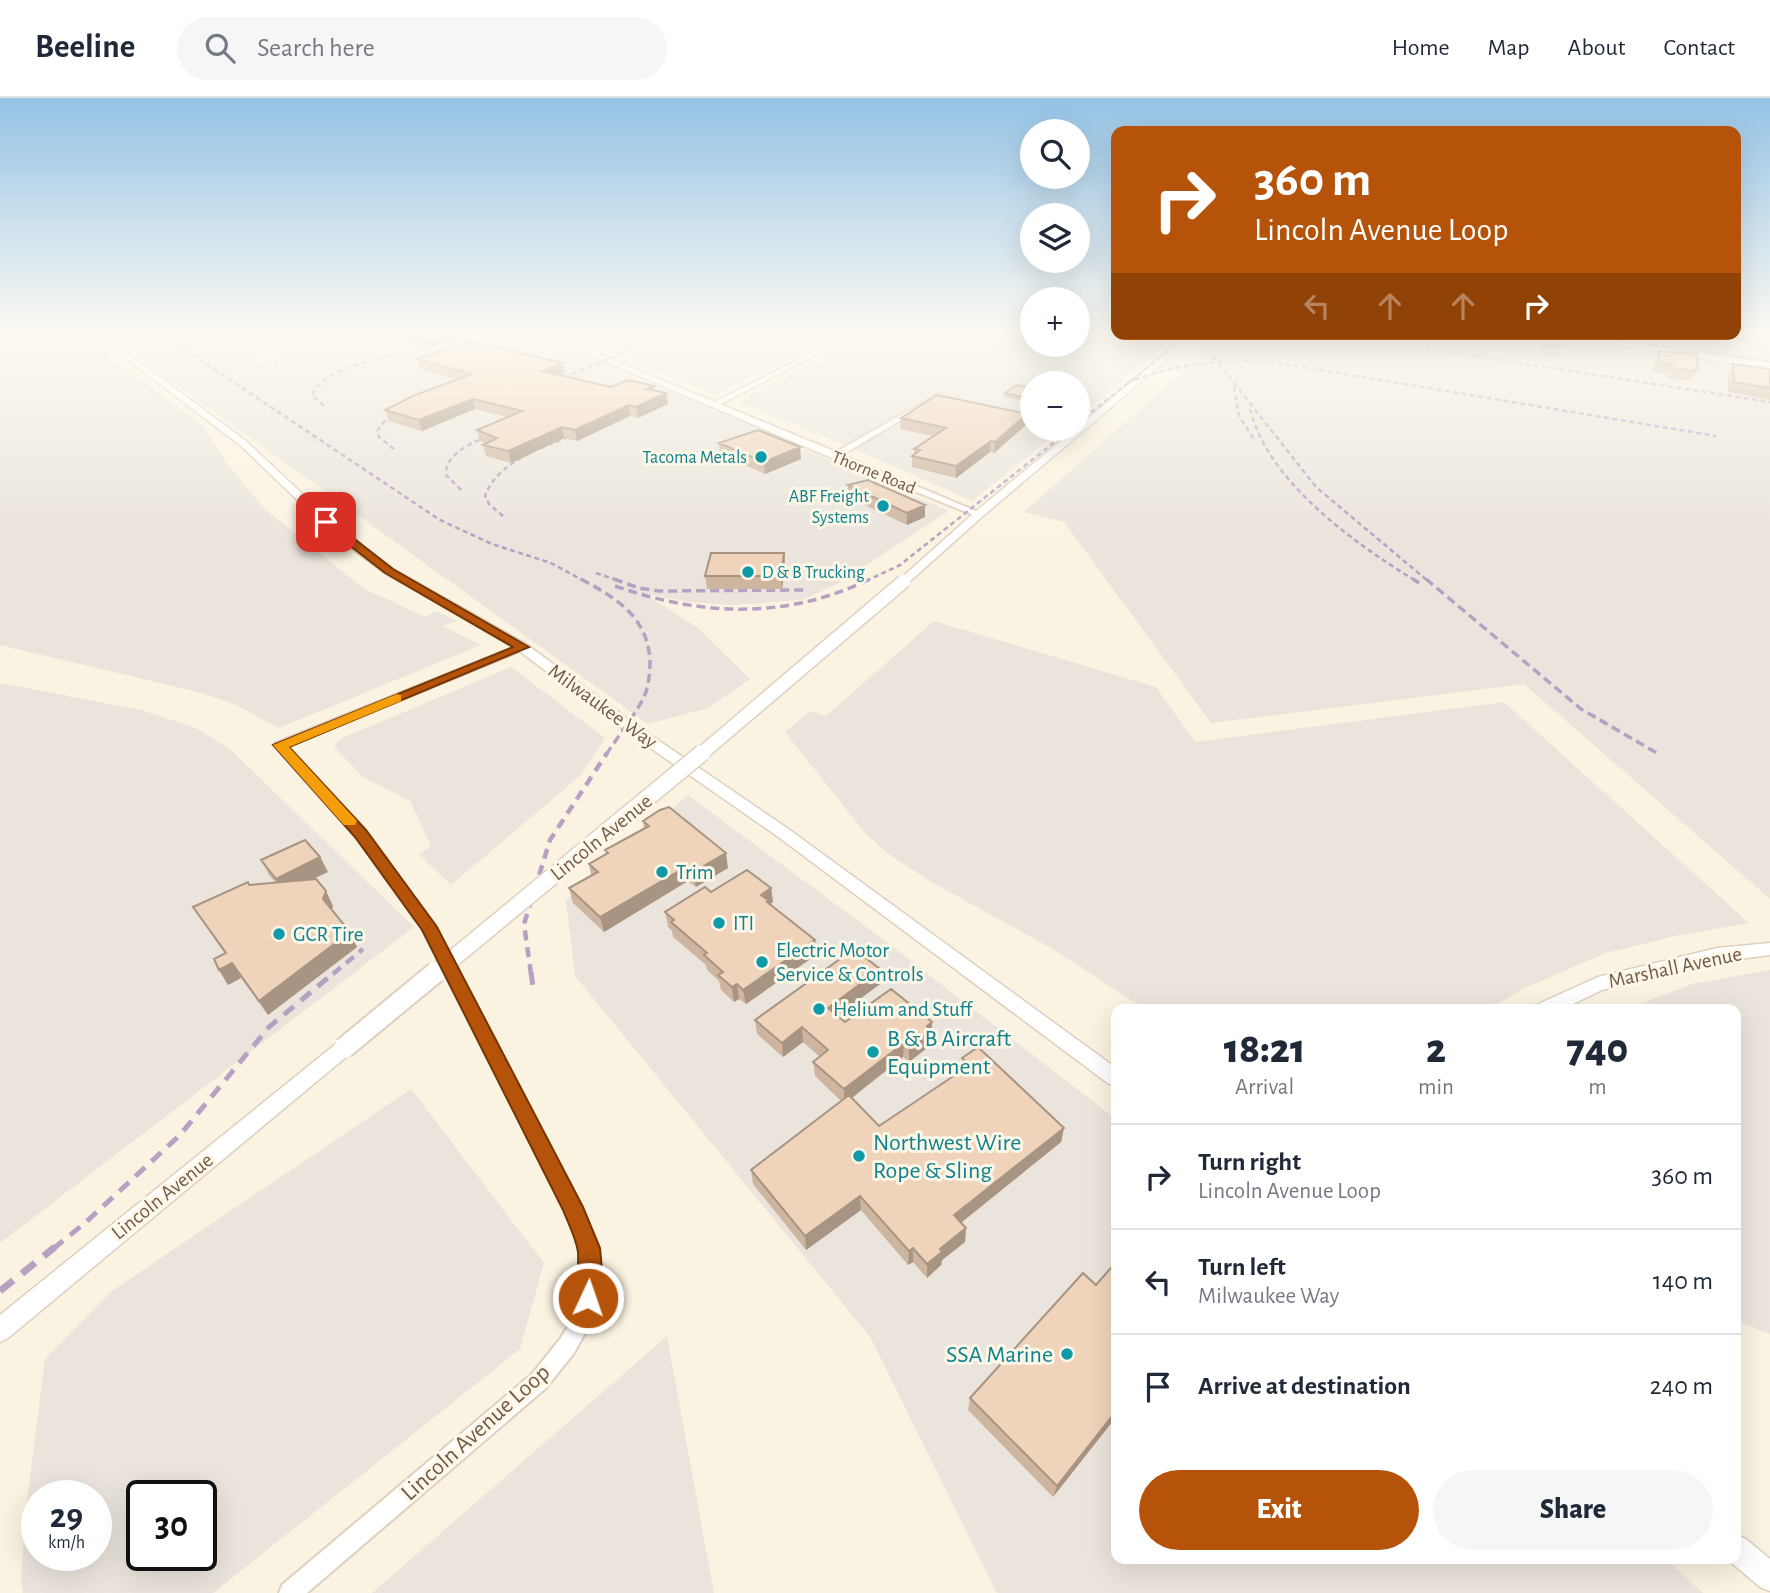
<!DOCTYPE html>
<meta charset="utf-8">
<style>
:root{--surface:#fff;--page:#f6f6f7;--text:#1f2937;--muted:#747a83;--line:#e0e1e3;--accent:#b45309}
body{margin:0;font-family:"Alegreya Sans",sans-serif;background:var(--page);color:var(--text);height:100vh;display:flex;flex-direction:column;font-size:26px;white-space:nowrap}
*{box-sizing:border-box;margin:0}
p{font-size:23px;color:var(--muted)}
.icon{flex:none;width:38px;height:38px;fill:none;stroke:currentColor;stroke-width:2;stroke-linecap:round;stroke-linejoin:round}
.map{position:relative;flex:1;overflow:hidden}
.drawer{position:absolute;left:1111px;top:906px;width:630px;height:560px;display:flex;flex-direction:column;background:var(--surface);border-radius:14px;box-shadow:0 7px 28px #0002}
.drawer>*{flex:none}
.hud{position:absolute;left:1111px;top:28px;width:630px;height:214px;border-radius:14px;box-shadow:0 7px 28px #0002;background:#b45309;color:#fff;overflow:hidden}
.tools{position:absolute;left:1020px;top:21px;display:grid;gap:14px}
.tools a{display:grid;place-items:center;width:70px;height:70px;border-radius:50%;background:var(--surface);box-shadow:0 7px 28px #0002;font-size:35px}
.speed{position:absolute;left:21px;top:1382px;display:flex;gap:14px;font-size:35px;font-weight:700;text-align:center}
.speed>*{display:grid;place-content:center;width:91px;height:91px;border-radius:50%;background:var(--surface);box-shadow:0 7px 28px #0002;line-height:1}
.speed small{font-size:18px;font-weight:400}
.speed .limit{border:4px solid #111;border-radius:10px;background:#fff;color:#111}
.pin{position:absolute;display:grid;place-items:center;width:60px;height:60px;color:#fff;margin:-30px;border-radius:14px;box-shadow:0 4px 10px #0006}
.me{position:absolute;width:77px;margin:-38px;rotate:3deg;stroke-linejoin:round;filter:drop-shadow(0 0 5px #0008)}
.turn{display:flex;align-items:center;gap:24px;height:147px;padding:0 28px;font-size:32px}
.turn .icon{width:91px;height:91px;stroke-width:2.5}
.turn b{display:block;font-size:49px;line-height:60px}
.lanes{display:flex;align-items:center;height:66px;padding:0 28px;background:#0003;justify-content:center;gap:35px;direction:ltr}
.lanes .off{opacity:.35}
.eta{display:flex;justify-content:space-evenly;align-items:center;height:119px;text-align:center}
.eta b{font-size:42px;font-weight:800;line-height:49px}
.cta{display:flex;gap:14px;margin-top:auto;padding:14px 28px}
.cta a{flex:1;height:80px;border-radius:42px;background:var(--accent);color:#fff;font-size:28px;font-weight:800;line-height:80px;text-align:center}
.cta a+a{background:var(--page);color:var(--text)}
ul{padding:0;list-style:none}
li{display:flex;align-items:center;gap:21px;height:105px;padding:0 28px;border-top:2px solid var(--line)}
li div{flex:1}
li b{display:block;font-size:26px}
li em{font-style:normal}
header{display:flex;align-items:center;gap:42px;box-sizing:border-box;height:98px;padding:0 35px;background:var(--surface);border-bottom:2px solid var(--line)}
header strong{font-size:33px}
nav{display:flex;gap:38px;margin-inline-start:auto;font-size:24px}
.search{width:490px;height:63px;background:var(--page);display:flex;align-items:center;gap:18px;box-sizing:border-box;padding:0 24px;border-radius:38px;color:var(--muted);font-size:26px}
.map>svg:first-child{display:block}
.industrial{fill:#eae4dc;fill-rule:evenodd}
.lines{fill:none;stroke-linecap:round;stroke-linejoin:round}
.minor-casing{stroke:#decfbe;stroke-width:4}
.tertiary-casing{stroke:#decfbe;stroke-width:3}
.secondary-casing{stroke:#e3d1bc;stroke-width:3}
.minor{fill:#fff;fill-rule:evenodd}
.tertiary{fill:#fff;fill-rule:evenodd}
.secondary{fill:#fff;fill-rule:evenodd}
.rail-far4{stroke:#b6a1c3;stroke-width:2.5;stroke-dasharray:5 3.5;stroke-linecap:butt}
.rail-far3{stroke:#b6a1c3;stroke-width:3.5;stroke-dasharray:9 5;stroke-linecap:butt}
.rail-far2{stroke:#b6a1c3;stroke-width:4.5;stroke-dasharray:10 7;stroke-linecap:butt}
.rail-far1{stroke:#b6a1c3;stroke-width:5;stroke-dasharray:13 9;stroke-linecap:butt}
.rail{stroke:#b6a1c3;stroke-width:7;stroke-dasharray:17 11;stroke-linecap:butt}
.tertiary-bridge-far2-casing{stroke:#decfbe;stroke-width:16;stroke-linecap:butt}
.tertiary-bridge-far1-casing{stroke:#decfbe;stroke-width:19;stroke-linecap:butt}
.tertiary-bridge-casing{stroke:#decfbe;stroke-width:24;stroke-linecap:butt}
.tertiary-bridge-far2{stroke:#fff;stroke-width:13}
.tertiary-bridge-far1{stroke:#fff;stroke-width:16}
.tertiary-bridge{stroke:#fff;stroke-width:20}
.wall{fill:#ceb5a0}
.shaded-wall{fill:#a79482}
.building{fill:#efd3ba;stroke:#a79482;stroke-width:2}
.route{fill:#b45309;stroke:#753606;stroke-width:2}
.slow{fill:#f59e0b}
.culture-dot{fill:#0f9aa8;stroke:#fef7e7;stroke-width:2.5}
.labels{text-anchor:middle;stroke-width:6;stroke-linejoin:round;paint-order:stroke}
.far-culture-label{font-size:18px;fill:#0d838f;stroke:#fef7e7;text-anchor:end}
.far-street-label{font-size:18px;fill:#705a4a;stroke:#fef7e7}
.street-label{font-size:21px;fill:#705a4a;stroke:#fef7e7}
.culture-label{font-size:21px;fill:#0d838f;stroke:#fef7e7;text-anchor:start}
.near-culture-label{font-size:24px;fill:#0d838f;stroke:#fef7e7;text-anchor:start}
.near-street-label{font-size:24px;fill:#705a4a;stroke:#fef7e7}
</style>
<header>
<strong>Beeline</strong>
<div class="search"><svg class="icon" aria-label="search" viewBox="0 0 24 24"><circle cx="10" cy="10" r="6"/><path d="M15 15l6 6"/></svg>Search here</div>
<nav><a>Home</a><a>Map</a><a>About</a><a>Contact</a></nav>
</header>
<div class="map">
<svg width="1770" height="1495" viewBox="0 0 1770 1495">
<rect width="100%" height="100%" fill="#fbf3e1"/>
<!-- industrial -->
<path class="industrial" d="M7,233H77L112,258L107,260L113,264H117L203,328L227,366L266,412L363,490L425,519L437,513L457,523L442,528L481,547L279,630L234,606L198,594L0,547V235Z
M102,233H314L246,254L273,271L275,262L284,252L333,233H526L949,413L836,487L801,502L733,507L689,504L643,495L698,530L750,581L708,610L648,626Z
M559,233H670L614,256Z
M692,233H847L715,297L626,261Z
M878,233H1032V247H1078V233L1180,236L1078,318V285H1032V331H1062L972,403L843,346L738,304Z
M1736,233H1770V262L1587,236H1736Z
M1225,236H1519L1770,273V801L1524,586L1211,625L1064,424L1024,414Z
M934,523L1156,589L1195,644L1504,604L1749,825L1671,839L1606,855L1525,890L1486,912H1146L1051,850L933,785L887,755L865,735L785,634L810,613L826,618Z
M511,569L605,640L580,678L451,787L419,757L431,748L410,703L363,679L334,649L340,641Z
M0,585L141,612L196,630L231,652L414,829L0,1145Z
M688,697L889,846L1116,1021V1461H1666L1703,1495H997L870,1239L575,878L566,802Z
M1770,872V1236L1736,1223V912H1625L1692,886Z
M411,991L544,1165L520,1251L213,1495H23L21,1483L25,1420L45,1261L112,1193ZM37,1398H96V1458H37ZM142,1398H201V1458H142Z
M667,1238L714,1495H372Z"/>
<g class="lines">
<!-- minor casing -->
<g class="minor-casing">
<path id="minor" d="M534,233H542L715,304L855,233H863L720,306L836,354L938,296H942V298L842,357L983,416L976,418L832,360Z
M1032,233V237L1023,244H1019V242Z
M522,546L525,547V551L287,648L364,733L434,826L578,1103L598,1150L600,1182L594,1219L574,1255L546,1290L307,1495H279L282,1487L532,1276L560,1241L576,1216L582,1182L580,1150L565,1112L424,831L356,739L275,647L276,645Z"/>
</g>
<!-- tertiary casing -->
<g class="tertiary-casing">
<path id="tertiary" d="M90,233H98L246,343L344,435L393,471L526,546L636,627L787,730L1116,970V988L1109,986L777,738L626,633L518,552L385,475L336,439L240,347Z
M1189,236H1197L983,418L908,485H900V481L975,414Z
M1770,845V857L1717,864L1602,892L1561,912H1534L1536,907L1598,879L1717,850Z
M344,942L351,945L354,950L351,955L8,1240L0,1244V1217L337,945Z
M1736,1437L1746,1441L1770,1461V1493L1760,1489L1727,1461H1736Z"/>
</g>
<!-- secondary casing -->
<g class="secondary-casing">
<path id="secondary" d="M1541,236H1564L1770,265V271Z"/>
</g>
<!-- minor -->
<use href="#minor" class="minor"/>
<!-- tertiary -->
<use href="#tertiary" class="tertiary"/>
<!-- secondary -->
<use href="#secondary" class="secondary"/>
<!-- rail-far4 -->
<path class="rail-far4" d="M157,233L440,422L492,446L551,465L584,483
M1203,236L1202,244L1316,389L1428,483
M1332,236L1770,304
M1578,236L1770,263
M1127,285C1172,266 1218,262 1266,263L1716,338
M548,286L676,233
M1234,289L1239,318L1253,340
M324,308L312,297C324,271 367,265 392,256
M1250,311C1268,384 1354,445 1416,483
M1078,325L1177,246L1194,236
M394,351L379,339L377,333L386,321L406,311
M461,392L446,377C444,353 480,342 498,334
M503,418L489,406L485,398C499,360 549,348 583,333
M596,475L619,483
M866,483L900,467L1071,331"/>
<!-- rail-far3 -->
<path class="rail-far3" d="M581,481C616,500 647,518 650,562C650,573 649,588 644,599C634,619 618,638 606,657
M614,481L639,490L659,493L806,492
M1413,481L1419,485
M1426,481L1581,611L1657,655
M615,488C701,518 786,522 870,481"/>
<!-- rail-far2 -->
<path class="rail-far2" d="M333,876L363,851
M531,876L524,826L550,742L607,655"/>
<!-- rail-far1 -->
<path class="rail-far1" d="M531,874L533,889
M53,1151L85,1125L180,1037L269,929L335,874"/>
<!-- rail -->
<path class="rail" d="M0,1193L55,1149"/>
<!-- tertiary-bridge-far2 casing -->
<g class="tertiary-bridge-far2-casing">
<path id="tertiary-bridge-far2" d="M700,657L904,483"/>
</g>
<!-- tertiary-bridge-far1 casing -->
<g class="tertiary-bridge-far1-casing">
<path id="tertiary-bridge-far1" d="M434,876L702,655"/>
</g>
<!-- tertiary-bridge casing -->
<g class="tertiary-bridge-casing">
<path id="tertiary-bridge" d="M344,950L436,874"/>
</g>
<!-- tertiary-bridge-far2 -->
<use href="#tertiary-bridge-far2" class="tertiary-bridge-far2"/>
<!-- tertiary-bridge-far1 -->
<use href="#tertiary-bridge-far1" class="tertiary-bridge-far1"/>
<!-- tertiary-bridge -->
<use href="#tertiary-bridge" class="tertiary-bridge"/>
</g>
<!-- wall -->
<path class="wall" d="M233,233H286L256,242L234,237Z
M402,233H478L432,249L404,243Z
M1545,236L1566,237L1558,258L1538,255Z
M1659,253L1698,271L1693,281L1691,280L1689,283L1667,280V277L1653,274L1654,263Z
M417,261L565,275L560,277L611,289L654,288L655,293L666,295L668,306L638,320L630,318L577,343L564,340L511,365L486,358L483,347L486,346L480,343L477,332L507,319L475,311L422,333L389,323L385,312L457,281L420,271Z
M1733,266L1770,271V302L1728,294V276Z
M1032,290L1031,304L1004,299L1005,295Z
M901,320L1026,327L994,355L990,354L956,380L912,369V358L914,356V351L933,338L900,331Z
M719,345L800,349L801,361L765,376L720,356Z
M848,387L925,407V419L907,427L848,399Z
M784,455L785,467L782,491H707L705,478Z
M643,723L728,770L696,789L688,783L604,834L573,805L569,790L591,777L589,766L606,756L605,752L644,731Z
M320,759L328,774L312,781L333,808L332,812L357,849L268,917L241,880L228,887L225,856L193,809L250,787L275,784L269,777L261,762Z
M771,790L773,804L770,806L815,842L816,857L746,906L739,901L734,904L721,892L719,883L707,872L706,867L673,839L672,833L668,829L665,814L711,794Z
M880,871V886L837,918L845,924H932L931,947L909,964L903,959L852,1000L879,1028L961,973L962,960L1064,1030L1061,1044L961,1125L966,1130L965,1144L942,1162L941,1167L927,1180L913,1164L908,1167L861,1112L806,1152L753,1086L751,1072L841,1003L815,978L813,964L820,959L803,944L783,959L757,936L755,922Z
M970,1300L1116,1319L1053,1399L968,1312Z"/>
<!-- shaded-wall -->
<path class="shaded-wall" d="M252,233H286L256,242Z
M447,233H478L432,249L429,239Z
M563,265L565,275L544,283L542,273Z
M666,295L668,306L638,320L636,309Z
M473,301L475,311L422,333L419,322Z
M629,307L630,318L577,343L575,332Z
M1027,316L1026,327L994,355L995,344Z
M562,329L564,340L511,365L508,353Z
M991,343L990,354L956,380V368Z
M800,349L801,361L765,376L764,364Z
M925,407V419L907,427V415Z
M784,455L785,467L782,491L781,478Z
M726,755L728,770L696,789L693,774Z
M320,759L328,774L283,795L276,781Z
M686,769L688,783L604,834L600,819Z
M771,790L773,804L769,807L761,797Z
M326,793L333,808L330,816L323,801Z
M350,834L357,849L268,917L259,903Z
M815,842L816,857L746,906L743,892Z
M232,865L241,880L228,887L219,872Z
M880,871V886L829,924L828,910Z
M737,886L739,901L734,904L732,889Z
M932,924L931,947L909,964V950L927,928Z
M802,929L803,944L783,959L782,945Z
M904,945L903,959L844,1006V991Z
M1064,1030L1061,1044L953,1131L954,1117Z
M860,1098L861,1112L806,1152L805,1138Z
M966,1130L965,1144L942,1162L941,1167L927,1180V1166L940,1151Z
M913,1150V1164L908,1167L909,1153Z
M1116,1313V1319L1053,1399L1057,1388Z"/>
<!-- building -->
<path class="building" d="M403,233H447L429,239Z
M1545,236H1558L1566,237L1562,248L1541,245Z
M468,243L563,265L542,273L611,289L628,282L654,288L647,291L666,295L636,309L629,307L575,332L562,329L508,353L483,347L497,340L477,332L522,313L473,301L419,322L385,312L413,298L472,276L417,261Z
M1659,253L1697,256L1698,271L1695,270L1694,273L1672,270V267L1658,264Z
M1733,266L1770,271V290L1734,284Z
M1017,287L1032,290V300L1031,301L1005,295Z
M937,297L1027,316L995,344L991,343L956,368L912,358L920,352L914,351L946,330L901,320Z
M758,332L800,349L764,364L719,345Z
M868,382L925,407L907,415L848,387Z
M711,455H784L781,478H705Z
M669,709L726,755L693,774L686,769L600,819L569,790L598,774L589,766L608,755L605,752L649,728L643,723L660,712Z
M305,742L320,759L276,781L261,762Z
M747,772L771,790L761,797L769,803L767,804L815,842L743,892L737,886L732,889L718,877L723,874L704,857L707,855L671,824L674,822L665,814L705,789L711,794Z
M316,781L326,793L323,801L350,834L259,903L232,865L219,872L214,861L226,855L193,809L248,784L249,787Z
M854,851L880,871L828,910L845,924L891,891L932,924L927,928L931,932L909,950L904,945L844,991L813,964L828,952L802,929L782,945L755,922Z
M978,949L1064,1030L954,1117L966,1130L940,1151L942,1154L927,1166L913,1150L909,1153L860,1098L805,1138L751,1072L849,997L879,1028L970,967L962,960Z
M1116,1164V1313L1057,1388L970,1300L1083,1175L1096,1187Z"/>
<!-- sky -->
<linearGradient id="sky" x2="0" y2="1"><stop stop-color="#94c3e6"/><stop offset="0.53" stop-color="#fdfaf2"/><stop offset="1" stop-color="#fdfaf2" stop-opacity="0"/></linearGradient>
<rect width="1770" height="443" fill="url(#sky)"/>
<!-- route -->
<path class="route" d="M322,421H329L393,471L529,549L289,649L366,732L437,829L583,1109L600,1150L603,1182L597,1209L588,1212L580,1209C575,1198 579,1170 578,1154C576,1140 568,1125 563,1112L422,832L355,739L273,647L513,549L385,475L322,426Z"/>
<!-- slow -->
<path class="slow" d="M397,596L401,597V603L289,649L357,723L355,727H344L273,647Z"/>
<!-- markers -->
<g class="culture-dot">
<circle cx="761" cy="359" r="7"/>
<circle cx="883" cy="408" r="7"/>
<circle cx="748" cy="474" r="7"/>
<circle cx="662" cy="774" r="7"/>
<circle cx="719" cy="825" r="7"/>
<circle cx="279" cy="836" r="7"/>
<circle cx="762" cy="864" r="7"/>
<circle cx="819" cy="911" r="7"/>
<circle cx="873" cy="954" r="7"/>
<circle cx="859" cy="1058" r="7"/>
<circle cx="1067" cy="1256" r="7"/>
</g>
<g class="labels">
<!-- far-culture labels -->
<g class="far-culture-label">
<text x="747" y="365">Tacoma Metals</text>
<text x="869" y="404">ABF Freight<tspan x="869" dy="21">Systems</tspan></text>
<text x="762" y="480" text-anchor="start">D &amp; B Trucking</text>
</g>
<!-- far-street labels -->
<g class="far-street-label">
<text transform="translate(874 374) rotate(22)" y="6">Thorne Road</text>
</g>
<!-- street labels -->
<g class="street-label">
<text transform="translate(603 608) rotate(36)" y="7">Milwaukee Way</text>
<text transform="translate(601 739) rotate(-39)" y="7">Lincoln Avenue</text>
<text transform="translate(1675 869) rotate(-12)" y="7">Marshall Avenue</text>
<text transform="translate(162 1098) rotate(-39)" y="7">Lincoln Avenue</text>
</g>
<!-- culture labels -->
<g class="culture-label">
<text x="676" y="781">Trim</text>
<text x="733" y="832">ITI</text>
<text x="293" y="843">GCR Tire</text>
<text x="776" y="859">Electric Motor<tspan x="776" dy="24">Service &amp; Controls</tspan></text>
<text x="833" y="918">Helium and Stuff</text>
</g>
<!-- near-culture labels -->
<g class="near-culture-label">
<text x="887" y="948">B &amp; B Aircraft<tspan x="887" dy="28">Equipment</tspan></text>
<text x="873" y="1052">Northwest Wire<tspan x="873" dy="28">Rope &amp; Sling</tspan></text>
<text x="1053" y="1264" text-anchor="end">SSA Marine</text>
</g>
<!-- near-street labels -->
<g class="near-street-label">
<text transform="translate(475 1334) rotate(-42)" y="8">Lincoln Avenue Loop</text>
</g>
</g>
</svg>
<div class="tools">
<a><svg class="icon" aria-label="search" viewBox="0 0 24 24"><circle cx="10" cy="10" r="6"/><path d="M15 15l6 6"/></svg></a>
<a><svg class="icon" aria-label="layers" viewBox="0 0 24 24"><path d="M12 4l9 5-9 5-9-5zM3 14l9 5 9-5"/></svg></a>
<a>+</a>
<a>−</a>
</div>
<div class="speed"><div>29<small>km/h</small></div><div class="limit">30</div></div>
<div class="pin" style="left:326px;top:424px;background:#d93025"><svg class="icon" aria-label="arrive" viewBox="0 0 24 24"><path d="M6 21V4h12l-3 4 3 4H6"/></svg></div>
<svg class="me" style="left:588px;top:1200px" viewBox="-20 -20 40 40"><circle r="17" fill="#b45309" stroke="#fff" stroke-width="3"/><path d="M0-11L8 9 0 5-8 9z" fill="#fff"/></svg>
<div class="hud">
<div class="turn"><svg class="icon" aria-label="right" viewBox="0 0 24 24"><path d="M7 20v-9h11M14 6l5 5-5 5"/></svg><div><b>360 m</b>Lincoln Avenue Loop</div></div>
<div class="lanes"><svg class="icon off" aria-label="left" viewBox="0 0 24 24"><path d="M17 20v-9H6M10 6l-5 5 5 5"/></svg><svg class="icon off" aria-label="ahead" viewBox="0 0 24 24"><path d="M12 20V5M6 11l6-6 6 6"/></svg><svg class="icon off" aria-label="ahead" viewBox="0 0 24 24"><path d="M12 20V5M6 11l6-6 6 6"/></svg><svg class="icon" aria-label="right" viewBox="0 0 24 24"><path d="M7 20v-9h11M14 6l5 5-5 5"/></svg></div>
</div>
<section class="drawer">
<div class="eta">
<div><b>18:21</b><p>Arrival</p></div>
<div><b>2</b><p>min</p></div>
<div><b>740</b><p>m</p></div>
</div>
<ul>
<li><svg class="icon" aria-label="right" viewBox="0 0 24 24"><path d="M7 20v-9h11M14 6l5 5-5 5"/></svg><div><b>Turn right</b><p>Lincoln Avenue Loop</p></div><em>360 m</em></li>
<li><svg class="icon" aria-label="left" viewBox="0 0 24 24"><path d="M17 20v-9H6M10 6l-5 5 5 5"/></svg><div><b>Turn left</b><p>Milwaukee Way</p></div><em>140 m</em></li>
<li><svg class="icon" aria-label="arrive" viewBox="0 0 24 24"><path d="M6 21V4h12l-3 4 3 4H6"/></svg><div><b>Arrive at destination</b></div><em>240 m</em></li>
</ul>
<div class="cta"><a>Exit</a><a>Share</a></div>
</section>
</div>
